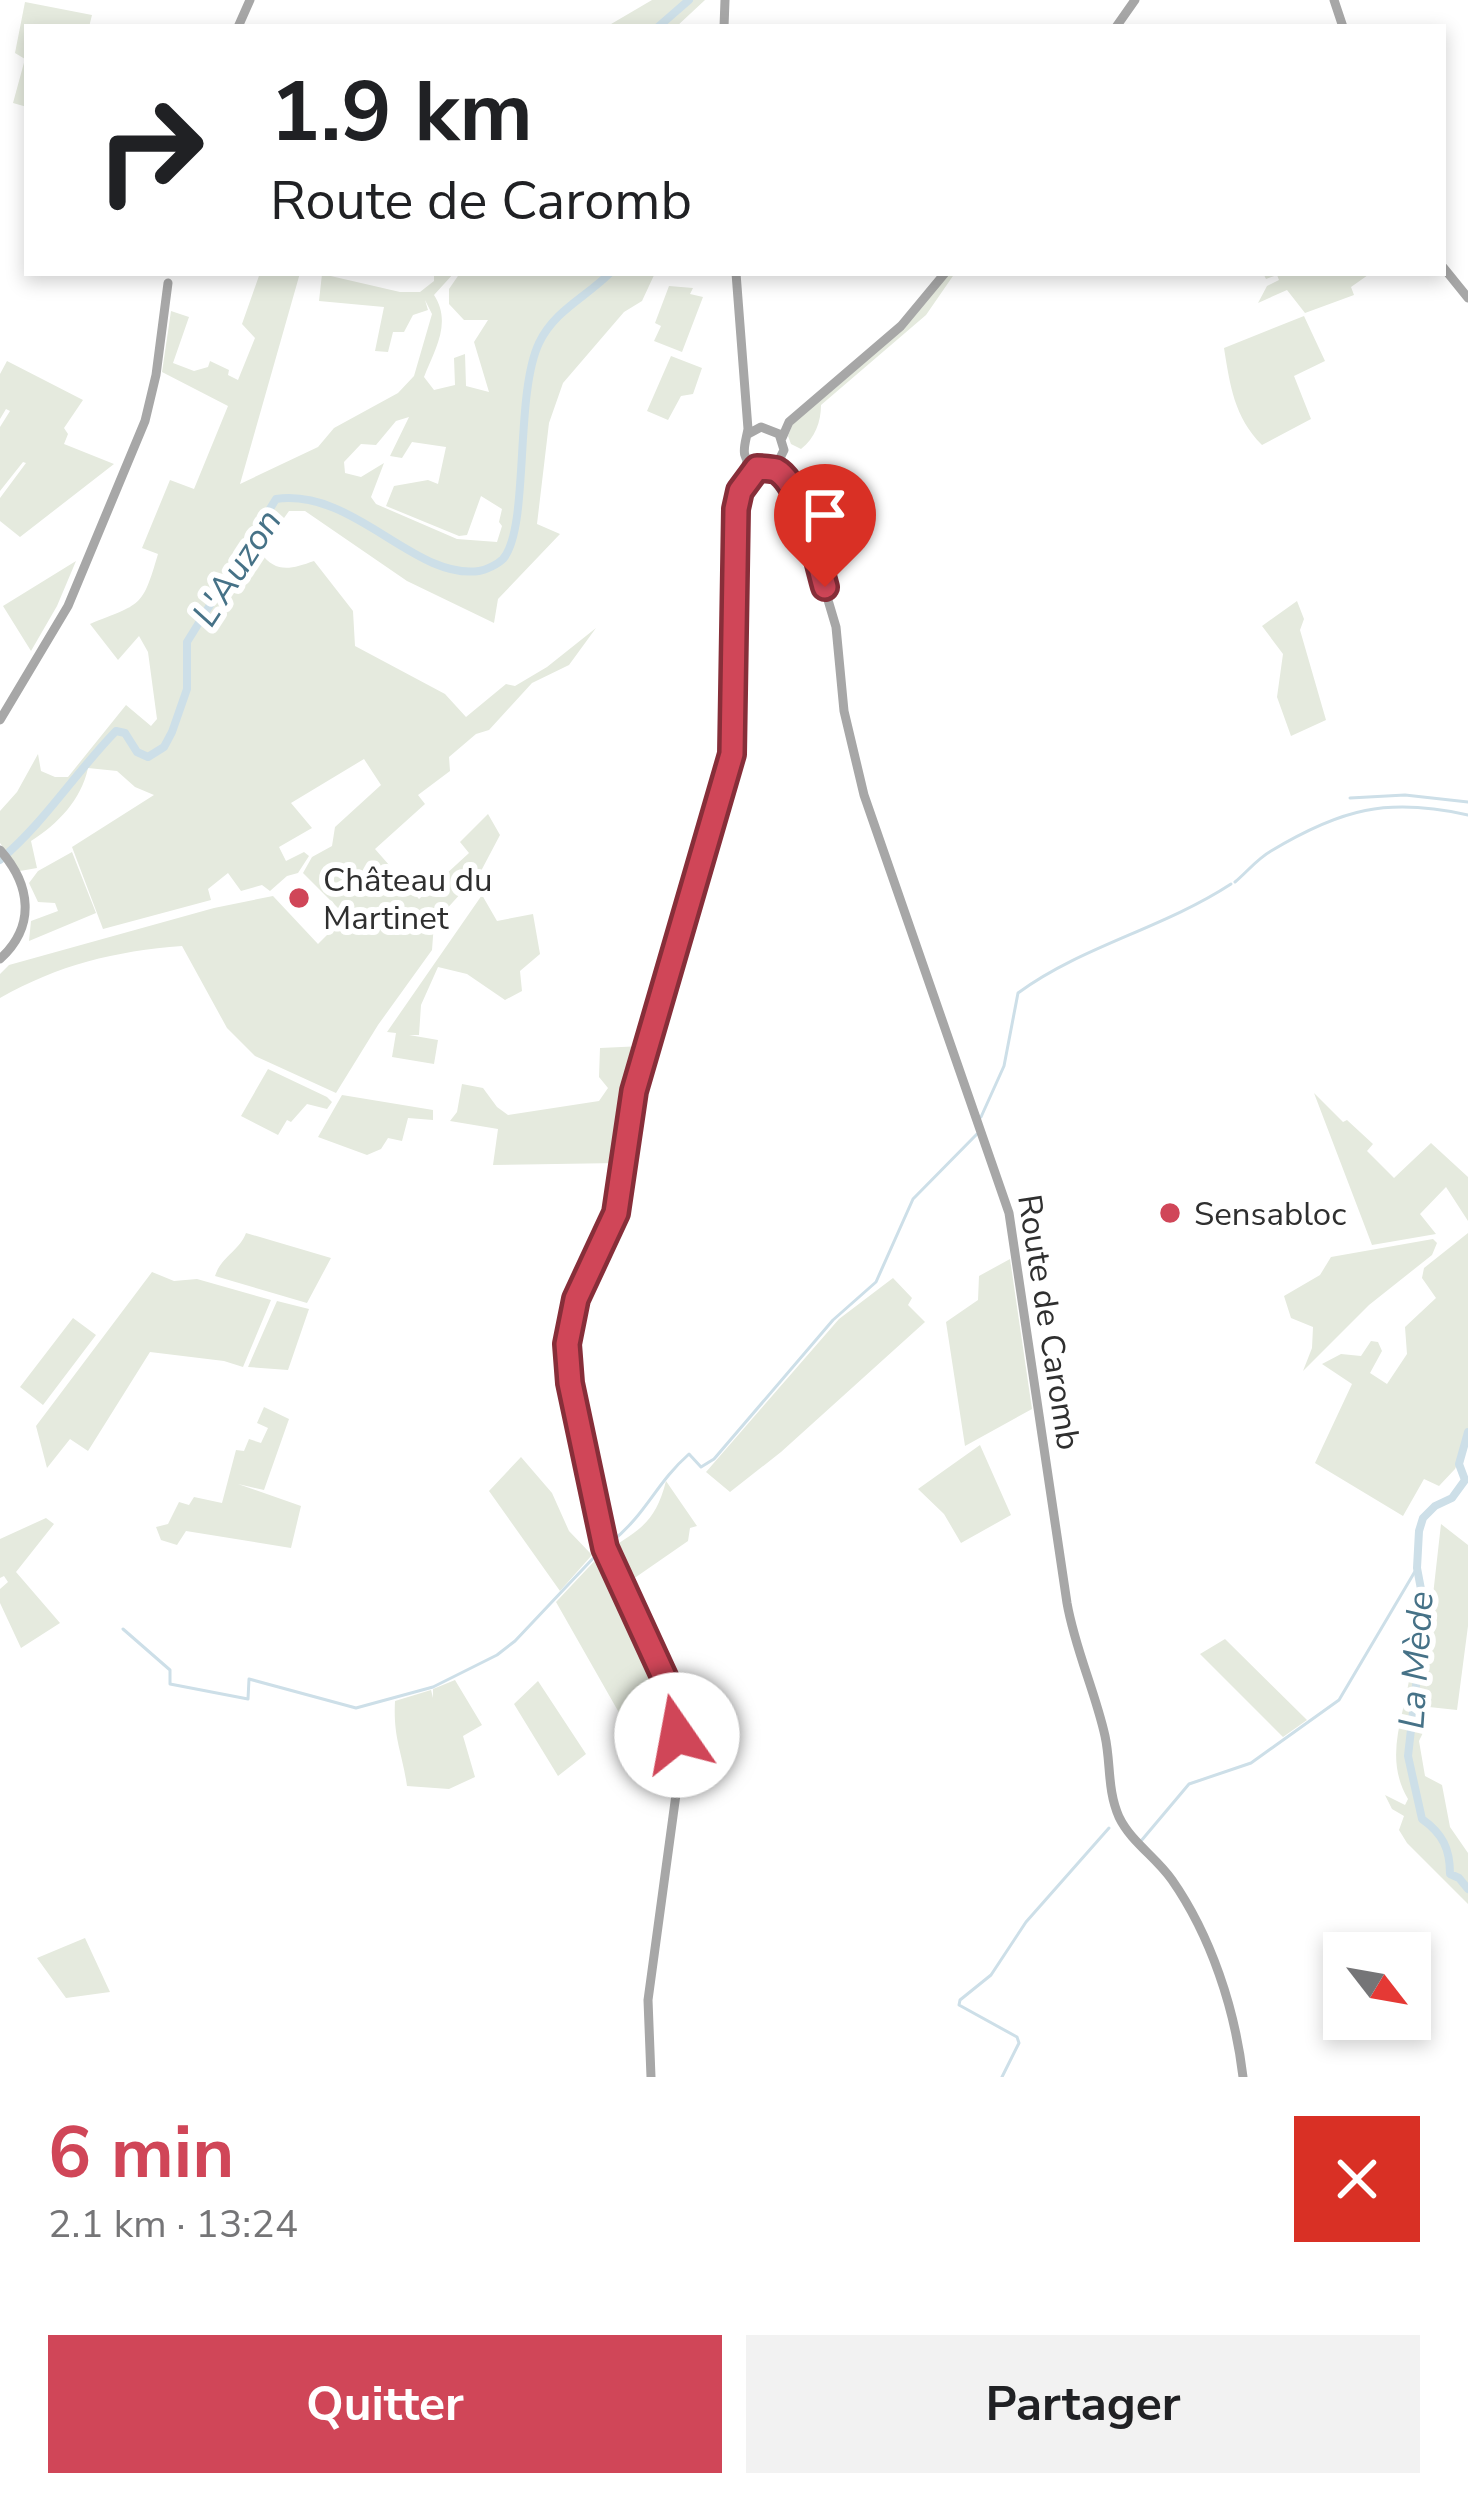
<!DOCTYPE html>
<html lang="fr">
<meta charset="utf-8">
<style>
:root{--surface:#fff;--page:#f2f2f2;--text:#202124;--muted:#757577;--accent:#d04658}
body{margin:0;font-family:"Nunito Sans",sans-serif;background:var(--page);color:var(--text);height:100vh;display:flex;flex-direction:column;font-size:45px;white-space:nowrap}
*{box-sizing:border-box;margin:0}
p{font-size:39px;color:var(--muted)}
.icon{flex:none;width:66px;height:66px;fill:none;stroke:currentColor;stroke-width:2;stroke-linecap:round;stroke-linejoin:round}
.map{position:relative;height:2077px;overflow:hidden}
.panel{display:flex;flex-direction:column;background:var(--surface);flex:1}
.panel>*{flex:none}
.guide{position:absolute;left:24px;top:24px;width:1422px;height:252px;border-radius:0px;box-shadow:0 6px 18px #0003;background:#fff;color:var(--text);overflow:hidden}
.needle{width:78px;rotate:121deg}
.controls{position:absolute;left:1323px;top:1932px;display:grid;gap:24px}
.controls a{display:grid;place-items:center;width:108px;height:108px;border-radius:0px;background:var(--surface);box-shadow:0 6px 18px #0003;font-size:60px}
.pin{position:absolute;display:grid;place-items:center;width:102px;height:102px;color:#fff;margin:-123px -51px;border-radius:50% 50% 50% 0;rotate:-45deg;box-shadow:0 0 12px #0007}
.pin .icon{rotate:45deg}
.me{position:absolute;width:132px;margin:-66px;rotate:348deg;stroke-linejoin:round;filter:drop-shadow(0 0 9px #0008)}
.turn{display:flex;align-items:center;gap:42px;height:252px;padding:0 48px;font-size:54px}
.turn .icon{width:156px;height:156px;stroke-width:2.5}
.turn b{display:block;font-size:84px;line-height:102px}
.round{display:grid;place-items:center;flex:none;width:126px;height:126px;border-radius:0px;background:var(--page)}
.headline{display:flex;align-items:center;justify-content:space-between;height:204px;padding:0 48px}
h1{font-size:72px;font-weight:700;line-height:90px;color:var(--accent)}
.button{display:flex;gap:24px;margin-top:auto;padding:24px 48px}
.button a{flex:1;height:138px;border-radius:0px;background:var(--accent);color:#fff;font-size:48px;font-weight:700;line-height:138px;text-align:center}
.button a+a{background:var(--page);color:var(--text)}
.map>svg:first-child{display:block}
.green{fill:#e5eade;fill-rule:evenodd}
.lines{fill:none;stroke-linecap:round;stroke-linejoin:round}
.stream{stroke:#cddfe8;stroke-width:3}
.river{stroke:#cddfe8;stroke-width:8}
.major{stroke:#a7a7a7;stroke-width:9}
.route-casing{stroke:#872e39;stroke-width:30}
.route{stroke:#d04658;stroke-width:21}
.poi-dot{fill:#d04658;stroke:#fff;stroke-width:4.5}
.labels{text-anchor:middle;stroke-width:12;stroke-linejoin:round;paint-order:stroke}
.poi-label{font-size:33px;fill:#2f2f2f;stroke:#fff;text-anchor:start}
.street-label{font-size:33px;fill:#2f2f2f;stroke:#fff}
.water-label{font-size:36px;font-style:italic;fill:#467287;stroke:#fff}
</style>
<div class="map">
<svg width="1468" height="2077" viewBox="0 0 1468 2077">
<rect width="100%" height="100%" fill="#fff"/>
<!-- green -->
<path class="green" d="M652,0H705L676,27H606Z
M25,2L92,15L89,27H27V107L13,103L25,59L15,53Z
M260,273H300L240,484L318,447L334,428L398,393L414,376L432,314L425,300L428,310L413,315L404,332H393L388,352L375,351L384,307L319,301L322,274L400,292H420L434,281V273H454L434,295C452,323 435,349 424,377L434,390L455,385L454,358L465,354L466,386L489,392L474,342L488,320H464L449,304V289L460,273H655L642,301L624,312L563,383L549,423L537,524L560,534L498,599L494,623L407,581L305,511H289L260,552C276,574 291,569 314,561L353,611L355,646L445,694L466,717L506,684L515,686L547,667L596,628L569,665L532,683L489,730L476,734L449,757L450,771L418,795L425,804L375,849L419,899L469,853L460,842L488,814L500,835L481,871L434,923L432,950L378,1025L336,1093L255,1056L227,1028L182,946C115,951 58,965 0,998V974L9,965L214,908L273,896L318,944L346,916L303,873L312,857L332,846L335,827L381,785L364,759L291,803L312,828L279,847L286,861L304,852L309,856L298,873L287,876L270,891L262,885L241,891L228,873L208,889L211,900L103,929L72,847L154,795L135,787L117,771L88,768C81,800 58,824 31,841L37,868L20,871L0,843V811L17,792L38,754L41,771L55,777H68L126,705L151,726L157,719L148,652L139,636L118,660L90,624C141,603 142,609 158,554L142,548L170,480L194,489L228,406L162,372L171,311L189,317L173,363L194,371L208,367L210,361L229,370L228,375L238,380L255,338L242,324ZM409,417L390,456L402,458L412,442L446,447L438,484L428,480L394,486L386,506L459,536L467,535L481,496L502,509L499,522L502,526L497,542L457,539L376,504L371,497L384,463L361,477L345,473L344,462L361,444L376,445L396,421Z
M949,273H955L926,315L821,405C821,422 815,438 801,449L791,444L788,436L793,423C849,376 905,332 949,273Z
M1263,273H1367L1368,275L1351,287L1354,295L1305,313L1287,290L1258,303L1267,286L1279,280L1277,275L1266,279Z
M669,286L693,288L690,294L703,297L682,352L654,341L661,326L655,323Z
M1304,316L1325,361L1294,376L1311,419L1262,445C1234,417 1230,385 1224,348Z
M671,356L702,368L693,394L681,396L668,420L647,411Z
M7,361L83,400L64,428L68,434L64,444L114,464L20,537L0,521V498L26,463L23,462L0,491V427L10,411L6,409L0,419V374Z
M76,561L57,606L31,651L3,606Z
M1297,601L1304,619L1300,630L1326,720L1291,736L1277,697L1283,654L1262,626Z
M72,852L96,913L29,941L31,921L58,911L55,903L38,902L29,883L38,871Z
M482,895L497,921L533,914L540,954L520,971L522,991L505,1000L467,974L438,967L421,1005L419,1035H409L438,1040L434,1064L392,1057L396,1033L387,1032Z
M643,1046L629,1090L619,1163L493,1165L498,1129L450,1121L457,1112L462,1084L483,1088L497,1107L508,1115L599,1101L608,1088L599,1077L600,1048Z
M268,1069L327,1097L332,1102L327,1109L307,1104L291,1122L287,1120L278,1135L241,1116Z
M1314,1093L1343,1122L1347,1120L1373,1144L1367,1151L1394,1178L1431,1143L1468,1177V1221L1446,1187L1420,1214L1436,1234L1372,1245Z
M342,1095L433,1110V1120L408,1118L402,1141L388,1138L381,1149L367,1155L318,1137Z
M246,1233L331,1258L307,1303L215,1276C221,1257 240,1250 246,1233Z
M1468,1233V1441L1455,1469L1439,1486L1424,1479L1403,1516L1315,1463L1352,1384L1322,1364L1341,1354L1361,1356L1371,1341L1378,1342L1382,1351L1370,1373L1387,1384L1407,1354L1405,1327L1436,1298L1422,1278L1424,1268Z
M1433,1239L1437,1243L1432,1255L1369,1305L1303,1371L1312,1348L1313,1327L1291,1318L1284,1296L1320,1275L1331,1257Z
M1010,1259L1032,1409L965,1446L946,1322L978,1300L979,1276Z
M152,1272L174,1281L197,1279L271,1300L243,1367L224,1361L150,1352L88,1451L70,1439L47,1468L36,1426Z
M893,1278L912,1298L908,1305L925,1322L781,1452L730,1492L706,1472L839,1319Z
M277,1301L309,1309L288,1370L248,1367Z
M73,1318L96,1335L43,1405L20,1387Z
M264,1407L289,1419L264,1490L238,1484L301,1506L291,1548L186,1531L177,1545L161,1540L156,1527L168,1524L179,1502L189,1505L194,1497L222,1503L236,1450L244,1451L249,1439L261,1443L268,1428L257,1423Z
M980,1445L1011,1515L961,1543L944,1514L918,1489Z
M521,1457L552,1493L569,1531L592,1555L560,1591L489,1491Z
M666,1481L697,1526L690,1528L688,1541L623,1586L609,1549C642,1529 656,1520 666,1481Z
M46,1518L54,1524L16,1572L60,1623L21,1648L0,1603V1589L8,1582L4,1576L0,1578V1539Z
M1441,1524L1468,1545V1626L1457,1710L1429,1707L1430,1718L1419,1741L1425,1776L1442,1785L1450,1827L1468,1853V1904L1407,1843L1399,1830L1404,1816L1392,1809L1385,1795L1405,1805L1408,1799C1382,1755 1406,1714 1411,1667C1413,1648 1413,1628 1413,1609L1429,1617L1432,1639V1604Z
M602,1553L667,1692L626,1725L556,1602Z
M1225,1639L1307,1720L1283,1737L1200,1654Z
M455,1680L482,1725L463,1736L475,1777L449,1789L407,1786C402,1751 393,1738 395,1701L431,1690L433,1698V1689Z
M538,1681L586,1754L558,1776L514,1704Z
M85,1938L110,1992L66,1998L37,1958Z"/>
<g class="lines">
<!-- stream -->
<path class="stream" d="M1350,798L1405,795L1468,802
M1235,882C1247,872 1257,859 1271,851C1341,809 1387,797 1468,815
M981,1117L1004,1066L1018,993C1082,946 1162,929 1231,884
M610,1543C647,1514 655,1484 689,1454L701,1467L714,1459L833,1320L876,1282L913,1199L977,1134
M123,1629L170,1670V1684L248,1699L249,1679L356,1708L433,1687L497,1655L515,1641L600,1551
M1141,1841L1189,1784L1251,1763L1339,1700L1417,1568
M1002,2077L1019,2043L1017,2037L959,2005L960,2000L991,1975L1026,1922L1109,1828"/>
<!-- river -->
<path class="river" d="M658,27L689,0
M0,860C45,822 75,773 116,731L125,733L137,752L148,757L164,747L172,732L187,689V642L276,499C354,488 414,580 479,571C486,570 498,564 503,559C530,528 514,396 539,343C555,310 585,298 610,273
M1468,1432L1459,1464L1465,1480L1452,1498L1435,1506L1423,1518L1419,1531L1417,1568L1424,1605L1414,1635L1419,1659L1408,1756L1422,1819C1443,1834 1450,1849 1450,1874L1459,1878L1468,1889"/>
<!-- major -->
<path class="major" d="M1334,0L1343,27
M238,27L250,0
M724,27L725,0
M1116,27L1135,0
M1443,267L1468,298
M736,273L748,429C745,446 738,458 757,468L777,464L784,450L779,434L761,427L748,434
M782,438L789,422L901,326L945,273
M781,459L801,509L836,627L844,711L864,795L1009,1213L1067,1603C1075,1649 1095,1691 1105,1736C1111,1763 1107,1790 1119,1817C1131,1842 1156,1857 1172,1880C1211,1936 1235,2009 1243,2077
M0,720L68,606L145,421L156,375L168,283
M0,850C31,885 36,926 0,959
M651,2077L648,2000L677,1787L676,1707L605,1548L570,1383L567,1344L576,1299L615,1213L634,1091L732,754L736,509L747,461"/>
</g>
<g class="lines">
<!-- route casing -->
<g class="route-casing">
<path id="route" d="M677,1735L672,1694L605,1548L570,1383L567,1344L576,1299L616,1213L634,1091L732,754L736,509L740,491L757,468C761,468 773,469 776,470C802,484 817,559 825,587"/>
</g>
<!-- route -->
<use href="#route" class="route"/>
</g>
<!-- markers -->
<g class="poi-dot">
<circle cx="299" cy="898" r="12"/>
<circle cx="1170" cy="1213" r="12"/>
</g>
<g class="labels">
<!-- poi labels -->
<g class="poi-label">
<text x="323" y="891">Château du<tspan x="323" dy="38">Martinet</tspan></text>
<text x="1194" y="1225">Sensabloc</text>
</g>
<!-- street labels -->
<g class="street-label">
<text transform="translate(1050 1322) rotate(81)" y="12">Route de Caromb</text>
</g>
<!-- water labels -->
<g class="water-label">
<text transform="translate(236 567) rotate(-57)" y="13">L'Auzon</text>
<text transform="translate(1415 1660) rotate(-86)" y="13">La Mède</text>
</g>
</g>
</svg>
<div class="controls">
<a><svg class="needle" viewBox="-14 -14 28 28"><path d="M0-13l5 13h-10z" fill="#e53935"/><path d="M0 13l5-13h-10z" fill="#757577"/></svg></a>
</div>
<div class="pin" style="left:825px;top:587px;background:#d93025"><svg class="icon" aria-label="arrive" viewBox="0 0 24 24"><path d="M6 21V4h12l-3 4 3 4H6"/></svg></div>
<svg class="me" style="left:677px;top:1735px" viewBox="-20 -20 40 40"><circle r="19" fill="#fff"/><path d="M0-13L10 11 0 6-10 11z" fill="#d04658"/></svg>
<div class="guide">
<div class="turn"><svg class="icon" aria-label="right" viewBox="0 0 24 24"><path d="M7 20v-9h11M14 6l5 5-5 5"/></svg><div><b>1.9 km</b>Route de Caromb</div></div>
</div>
</div>
<section class="panel">
<div class="headline"><div><h1>6 min</h1><p>2.1 km · 13:24</p></div><a class="round" style="background:#d93025;color:#fff"><svg class="icon" aria-label="close" viewBox="0 0 24 24"><path d="M6 6l12 12M18 6L6 18"/></svg></a></div>
<div class="button"><a>Quitter</a><a>Partager</a></div>
</section>
